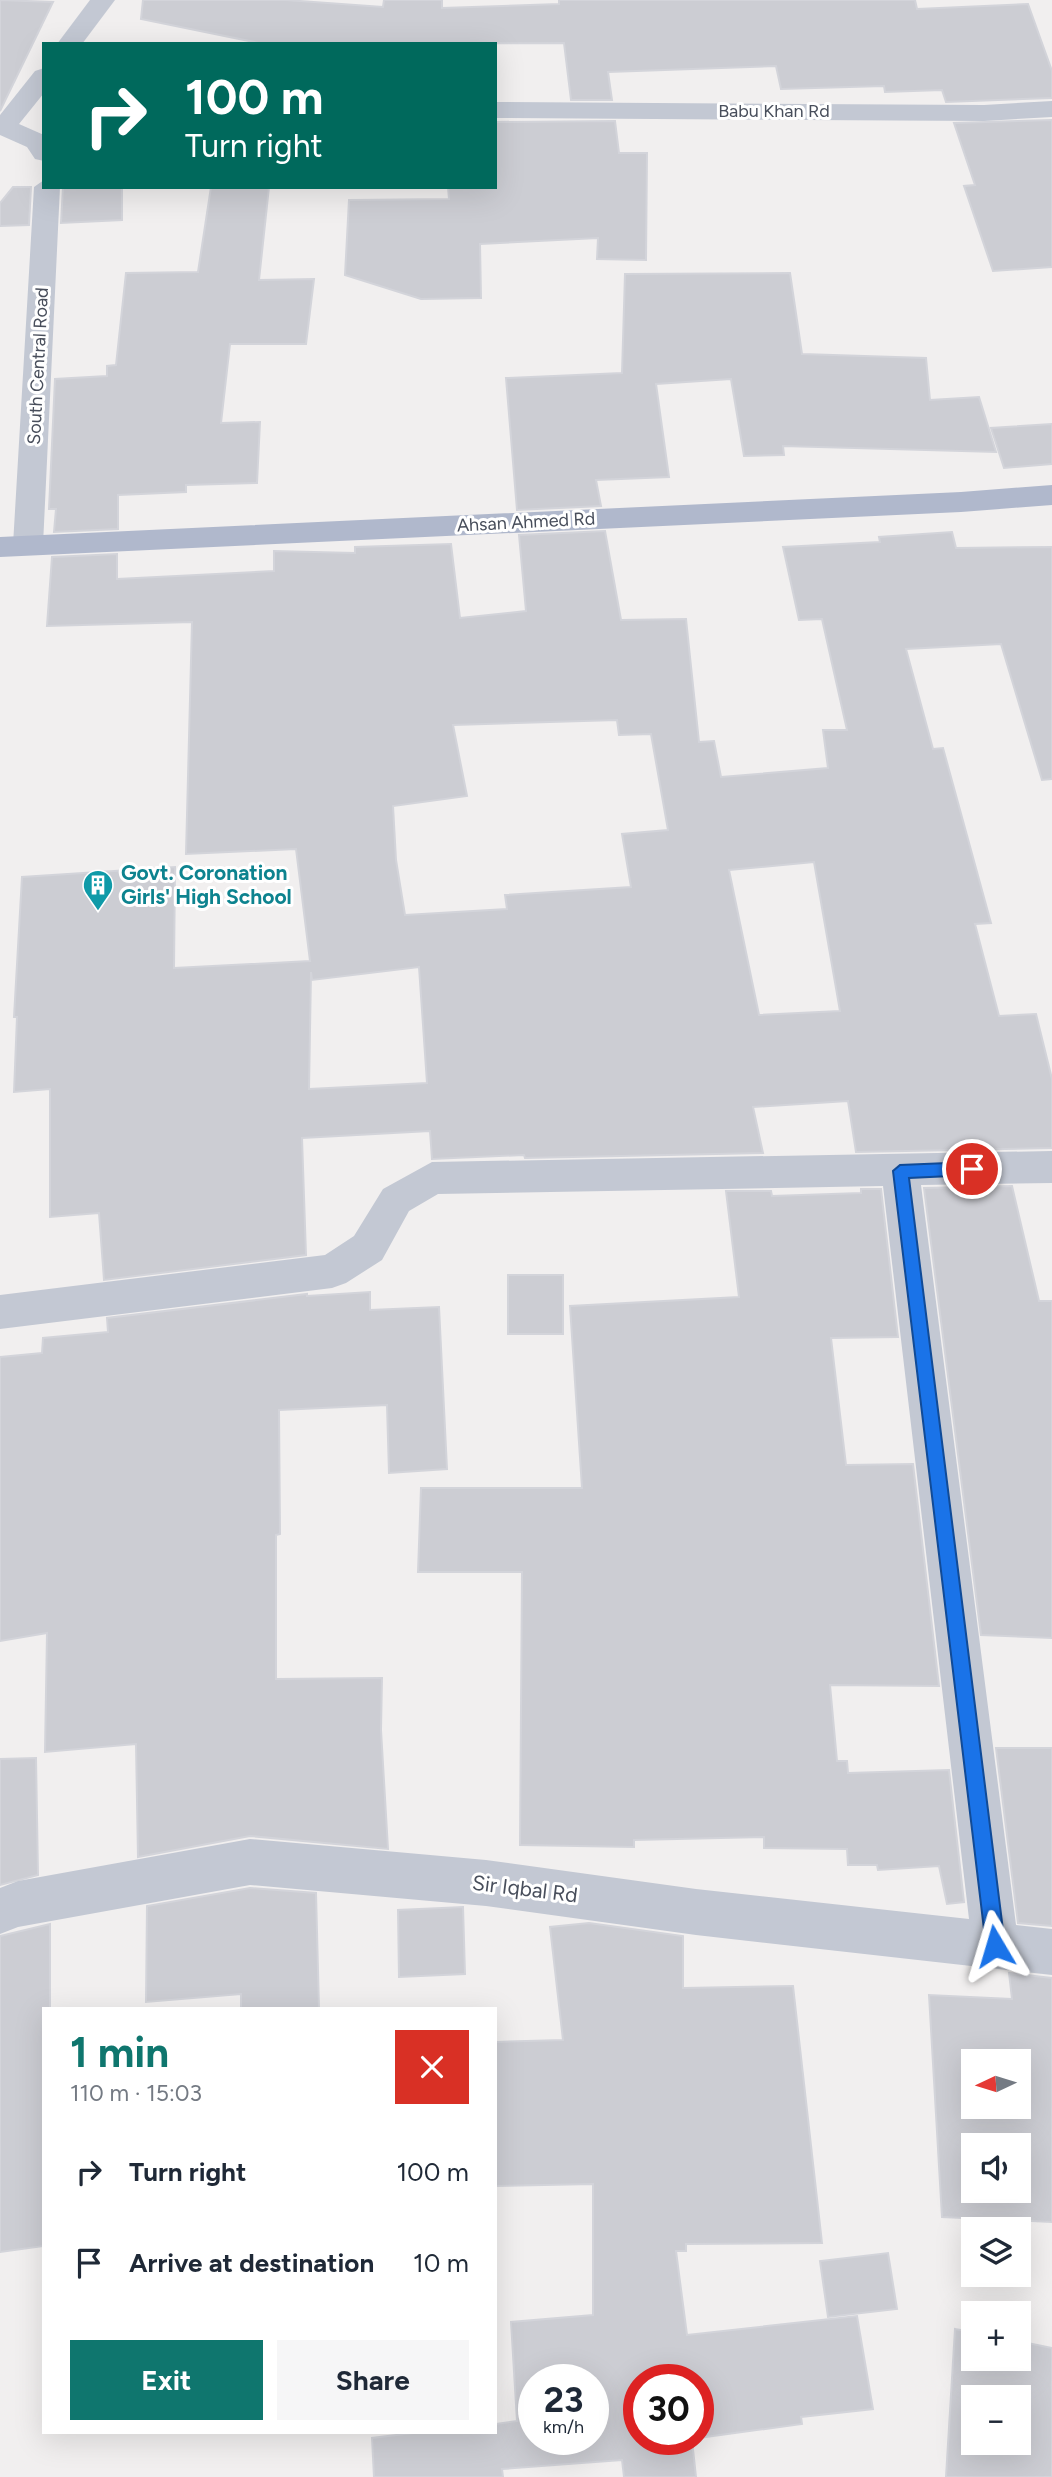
<!DOCTYPE html>
<meta charset="utf-8">
<style>
:root{--surface:#fff;--page:#f6f6f7;--text:#1f2937;--muted:#747a83;--accent:#0f766e}
body{margin:0;font-family:Figtree,sans-serif;background:var(--page);color:var(--text);height:100vh;display:flex;flex-direction:column;font-size:26px;white-space:nowrap}
*{box-sizing:border-box;margin:0}
p{font-size:23px;color:var(--muted)}
.icon{flex:none;width:38px;height:38px;fill:none;stroke:currentColor;stroke-width:2;stroke-linecap:round;stroke-linejoin:round}
.map{position:relative;flex:1;overflow:hidden}
.panel{position:absolute;left:42px;top:2007px;width:455px;height:427px;display:flex;flex-direction:column;background:var(--surface);border-radius:0px;box-shadow:0 7px 28px #0002}
.panel>*{flex:none}
.top-card{position:absolute;left:42px;top:42px;width:455px;height:147px;border-radius:0px;box-shadow:0 7px 28px #0002;background:#00695c;color:#fff;overflow:hidden}
.needle{width:46px;rotate:266deg}
.controls{position:absolute;left:961px;top:2049px;display:grid;gap:14px}
.controls a{display:grid;place-items:center;width:70px;height:70px;border-radius:0px;background:var(--surface);box-shadow:0 7px 28px #0002;font-size:35px}
.speed{position:absolute;left:518px;top:2364px;display:flex;gap:14px;font-size:35px;font-weight:700;text-align:center}
.speed>*{display:grid;place-content:center;width:91px;height:91px;border-radius:50%;background:var(--surface);box-shadow:0 7px 28px #0002;line-height:1}
.speed small{font-size:18px;font-weight:400}
.speed .limit{border:10px solid #d22;background:#fff;color:#111}
.pin{position:absolute;display:grid;place-items:center;width:60px;height:60px;color:#fff;margin:-30px;border:4px solid #fff;border-radius:50%;box-shadow:0 2px 7px #0007}
.me{position:absolute;width:77px;margin:-38px;rotate:353deg;stroke-linejoin:round;filter:drop-shadow(0 0 5px #0008)}
.turn{display:flex;align-items:center;gap:24px;height:147px;padding:0 28px;font-size:32px}
.turn .icon{width:91px;height:91px;stroke-width:2.5}
.turn b{display:block;font-size:49px;line-height:60px}
.round{display:grid;place-items:center;flex:none;width:74px;height:74px;border-radius:0px;background:var(--page)}
.head{display:flex;align-items:center;justify-content:space-between;height:119px;padding:0 28px}
h1{font-size:42px;font-weight:700;line-height:52px;color:var(--accent)}
.cta{display:flex;gap:14px;margin-top:auto;padding:14px 28px}
.cta a{flex:1;height:80px;border-radius:0px;background:var(--accent);color:#fff;font-size:28px;font-weight:700;line-height:80px;text-align:center}
.cta a+a{background:var(--page);color:var(--text)}
ul{padding:0;list-style:none}
li{display:flex;align-items:center;gap:21px;height:91px;padding:0 28px}
li div{flex:1}
li b{display:block;font-size:26px}
li em{font-style:normal}
.map>svg:first-child{display:block}
.building{fill:#cccdd3;stroke:#d3d4da;stroke-width:2;fill-rule:evenodd}
.lines{fill:none;stroke-linecap:round;stroke-linejoin:round}
.minor{fill:#c3c8d3;fill-rule:evenodd}
.major{fill:#b0b8cc;fill-rule:evenodd}
.route{fill:#1a73e8;stroke:#114b97;stroke-width:2}
.labels{text-anchor:middle;stroke-width:6;stroke-linejoin:round;paint-order:stroke}
.far-street-label{font-size:18px;fill:#484e5b;stroke:#fff}
.culture-label{font-size:21px;font-weight:bold;fill:#0d838f;stroke:#fff;text-anchor:start}
.street-label{font-size:21px;fill:#484e5b;stroke:#fff}
</style>
<div class="map">
<svg width="1052" height="2477" viewBox="0 0 1052 2477">
<rect width="100%" height="100%" fill="#f1efef"/>
<!-- building -->
<path class="building" d="M0,0L53,2L0,111Z
M143,0H286L383,7L384,0H442V8L559,4V0H915L917,9L1028,4L1052,71V98L946,102L942,90L885,92L884,86L781,89L776,66L608,72L612,100H571L564,43L264,44L141,19Z
M1052,120V267L993,271L964,186L975,185L954,123Z
M615,121L619,153H647L646,260L597,259L598,238L480,244L481,298L421,299L345,275L349,200L449,199L448,187H495V122Z
M13,187H31L29,225L0,226V203Z
M63,187H122V220L61,223Z
M211,187H269L259,280L314,279L306,344H230L221,423L260,422L257,483L186,485V492L118,495V529L54,532L56,509H49L55,379L107,376V366L116,365L126,273L198,272Z
M790,273L802,354L926,358L930,400L979,397L996,452L783,446L784,455L744,456L731,379L656,384L669,477L596,480L601,506L517,510L506,378L622,373L625,274Z
M1052,424V464L1004,468L991,428Z
M605,531L621,620L686,619L699,742L714,741L721,777L828,768L823,730H847L822,619L799,620L783,547L880,542L879,537L952,532L956,548L1052,547V779L1042,780L1001,644L906,649L933,749L943,748L991,923L975,924L999,1016L1036,1014L1052,1079V1148L856,1152L848,1101L753,1107L763,1153L525,1158L524,1155L432,1159L430,1131L302,1138L306,1255L104,1280L99,1213L50,1217V1089L14,1092L17,1017H14L22,877L175,867L174,968L310,961L296,849L186,854L192,622L47,626L52,557L117,554V579L274,571V551L355,553V547L451,544L460,618L526,611L519,535ZM617,720L619,735L651,734L668,830L622,834L631,887L505,895L507,909L405,915L396,860L393,806L467,796L453,725ZM814,862L840,1011L759,1015L729,870ZM419,967L427,1083L309,1089L311,972L312,980Z
M1012,1186L1039,1301H1052V1638L981,1635L924,1188Z
M861,1189H881L898,1337L831,1338L846,1465L913,1464L939,1686L830,1685L837,1761H847L848,1773L949,1770L964,1902L947,1904L939,1866L878,1870L877,1865H848L847,1849L764,1848V1837L634,1840V1847L520,1845L522,1572H418L421,1488H582L570,1306L739,1297L726,1191H771L772,1196L861,1193Z
M508,1275H563V1334H508Z
M370,1292V1310L439,1307L447,1469L389,1473L387,1405L279,1410L280,1534L276,1535V1679L382,1678L381,1730L388,1849L250,1836L138,1857L136,1744L45,1752L47,1633L0,1641V1357L42,1353L43,1338L108,1332L107,1318L307,1294V1296Z
M996,1748H1052V1926L1018,1923Z
M36,1758L38,1875L0,1885V1759Z
M250,1888L316,1893L319,2009H241V1994L146,2002L147,1906Z
M463,1907L465,1974L399,1977L398,1910Z
M589,1923L683,1936V1988L793,1986L822,2243L686,2244V2251H676L687,2335L857,2316L873,2409L801,2417L802,2424L698,2438V2380H639V2440H692L696,2477H624L622,2460L502,2469L503,2477H374L372,2438L421,2432H495V2424L517,2421L511,2322L593,2315V2184L495,2186V2042L563,2040L550,1927ZM534,2380H593V2440H534Z
M50,1924V2009H44V2246L0,2252V1936Z
M1009,1973L1052,1978V2222L942,2217L929,1995L1012,1999ZM973,2062H1018V2107H973ZM973,2146H1018V2191H973Z
M888,2253L897,2309L828,2317L820,2261Z
M955,2329L973,2332V2359H1018V2341L1052,2348V2477H946ZM973,2398H1018V2443H973Z"/>
<g class="lines">
<!-- minor -->
<path class="minor" d="M90,0H115L82,44H57Z
M44,68V93L19,124L44,135V161L35,159L27,147L0,135V115L35,71Z
M1052,101V117L984,121L495,118V102L984,105Z
M44,180V187H60L43,545L39,552L28,555L17,552L13,545L34,187Z
M1052,1151V1183L921,1185L1016,1925L1052,1929V1975L696,1935L486,1906L250,1885L18,1927L0,1934V1888L18,1881L250,1839L486,1860L696,1889L969,1919L883,1186L438,1194L409,1211L382,1260L346,1283L332,1288L0,1329V1295L325,1255L354,1236L383,1189L432,1162Z"/>
<!-- major -->
<path class="major" d="M1052,485V505L961,512L0,557V537L961,492Z"/>
</g>
<!-- route -->
<path class="route" d="M972,1162L980,1169L972,1175L909,1178L1005,1946L1002,1953L995,1955L988,1953L986,1946L893,1171L900,1165Z"/>
<!-- icons -->
<defs>
<g id="building-pin" transform="scale(1.575)"><path d="M0 17L-7.5 6A9.5 9.5 0 1 1 7.5 6Z" fill="#0f9aa8" stroke="#fff"/><path d="M-4-6H4V6H1V3H-1V6H-4ZM-2.5-4.3h1.7v1.8h-1.7ZM.8-4.3h1.7v1.8H.8ZM-2.5-1h1.7V.8h-1.7ZM.8-1h1.7V.8H.8Z" fill="#fff"/></g>
</defs>
<g fill-rule="evenodd">
<use href="#building-pin" x="98" y="885"/>
</g>
<g class="labels">
<!-- far-street labels -->
<g class="far-street-label">
<text x="774" y="117">Babu Khan Rd</text>
<text transform="translate(38 366) rotate(-87)" y="6">South Central Road</text>
<text transform="translate(526 522) rotate(-3)" y="6">Ahsan Ahmed Rd</text>
</g>
<!-- culture labels -->
<g class="culture-label">
<text x="121" y="880">Govt. Coronation<tspan x="121" dy="24">Girls' High School</tspan></text>
</g>
<!-- street labels -->
<g class="street-label">
<text transform="translate(525 1889) rotate(7)" y="7">Sir Iqbal Rd</text>
</g>
</g>
</svg>
<div class="controls">
<a><svg class="needle" viewBox="-14 -14 28 28"><path d="M0-13l5 13h-10z" fill="#e53935"/><path d="M0 13l5-13h-10z" fill="#747a83"/></svg></a>
<a><svg class="icon" aria-label="sound" viewBox="0 0 24 24"><path d="M4 9h4l5-4v14l-5-4H4zM17 9q2 3 0 6"/></svg></a>
<a><svg class="icon" aria-label="layers" viewBox="0 0 24 24"><path d="M12 4l9 5-9 5-9-5zM3 14l9 5 9-5"/></svg></a>
<a>+</a>
<a>−</a>
</div>
<div class="speed"><div>23<small>km/h</small></div><div class="limit">30</div></div>
<div class="pin" style="left:972px;top:1169px;background:#d93025"><svg class="icon" aria-label="arrive" viewBox="0 0 24 24"><path d="M6 21V4h12l-3 4 3 4H6"/></svg></div>
<svg class="me" style="left:995px;top:1946px" viewBox="-20 -20 40 40"><path d="M0-17L14 15 0 8-14 15z" fill="#1a73e8" stroke="#fff" stroke-width="4"/></svg>
<div class="top-card">
<div class="turn"><svg class="icon" aria-label="right" viewBox="0 0 24 24"><path d="M7 20v-9h11M14 6l5 5-5 5"/></svg><div><b>100 m</b>Turn right</div></div>
</div>
<section class="panel">
<div class="head"><div><h1>1 min</h1><p>110 m · 15:03</p></div><a class="round" style="background:#d93025;color:#fff"><svg class="icon" aria-label="close" viewBox="0 0 24 24"><path d="M6 6l12 12M18 6L6 18"/></svg></a></div>
<ul>
<li><svg class="icon" aria-label="right" viewBox="0 0 24 24"><path d="M7 20v-9h11M14 6l5 5-5 5"/></svg><div><b>Turn right</b></div><em>100 m</em></li>
<li><svg class="icon" aria-label="arrive" viewBox="0 0 24 24"><path d="M6 21V4h12l-3 4 3 4H6"/></svg><div><b>Arrive at destination</b></div><em>10 m</em></li>
</ul>
<div class="cta"><a>Exit</a><a>Share</a></div>
</section>
</div>
